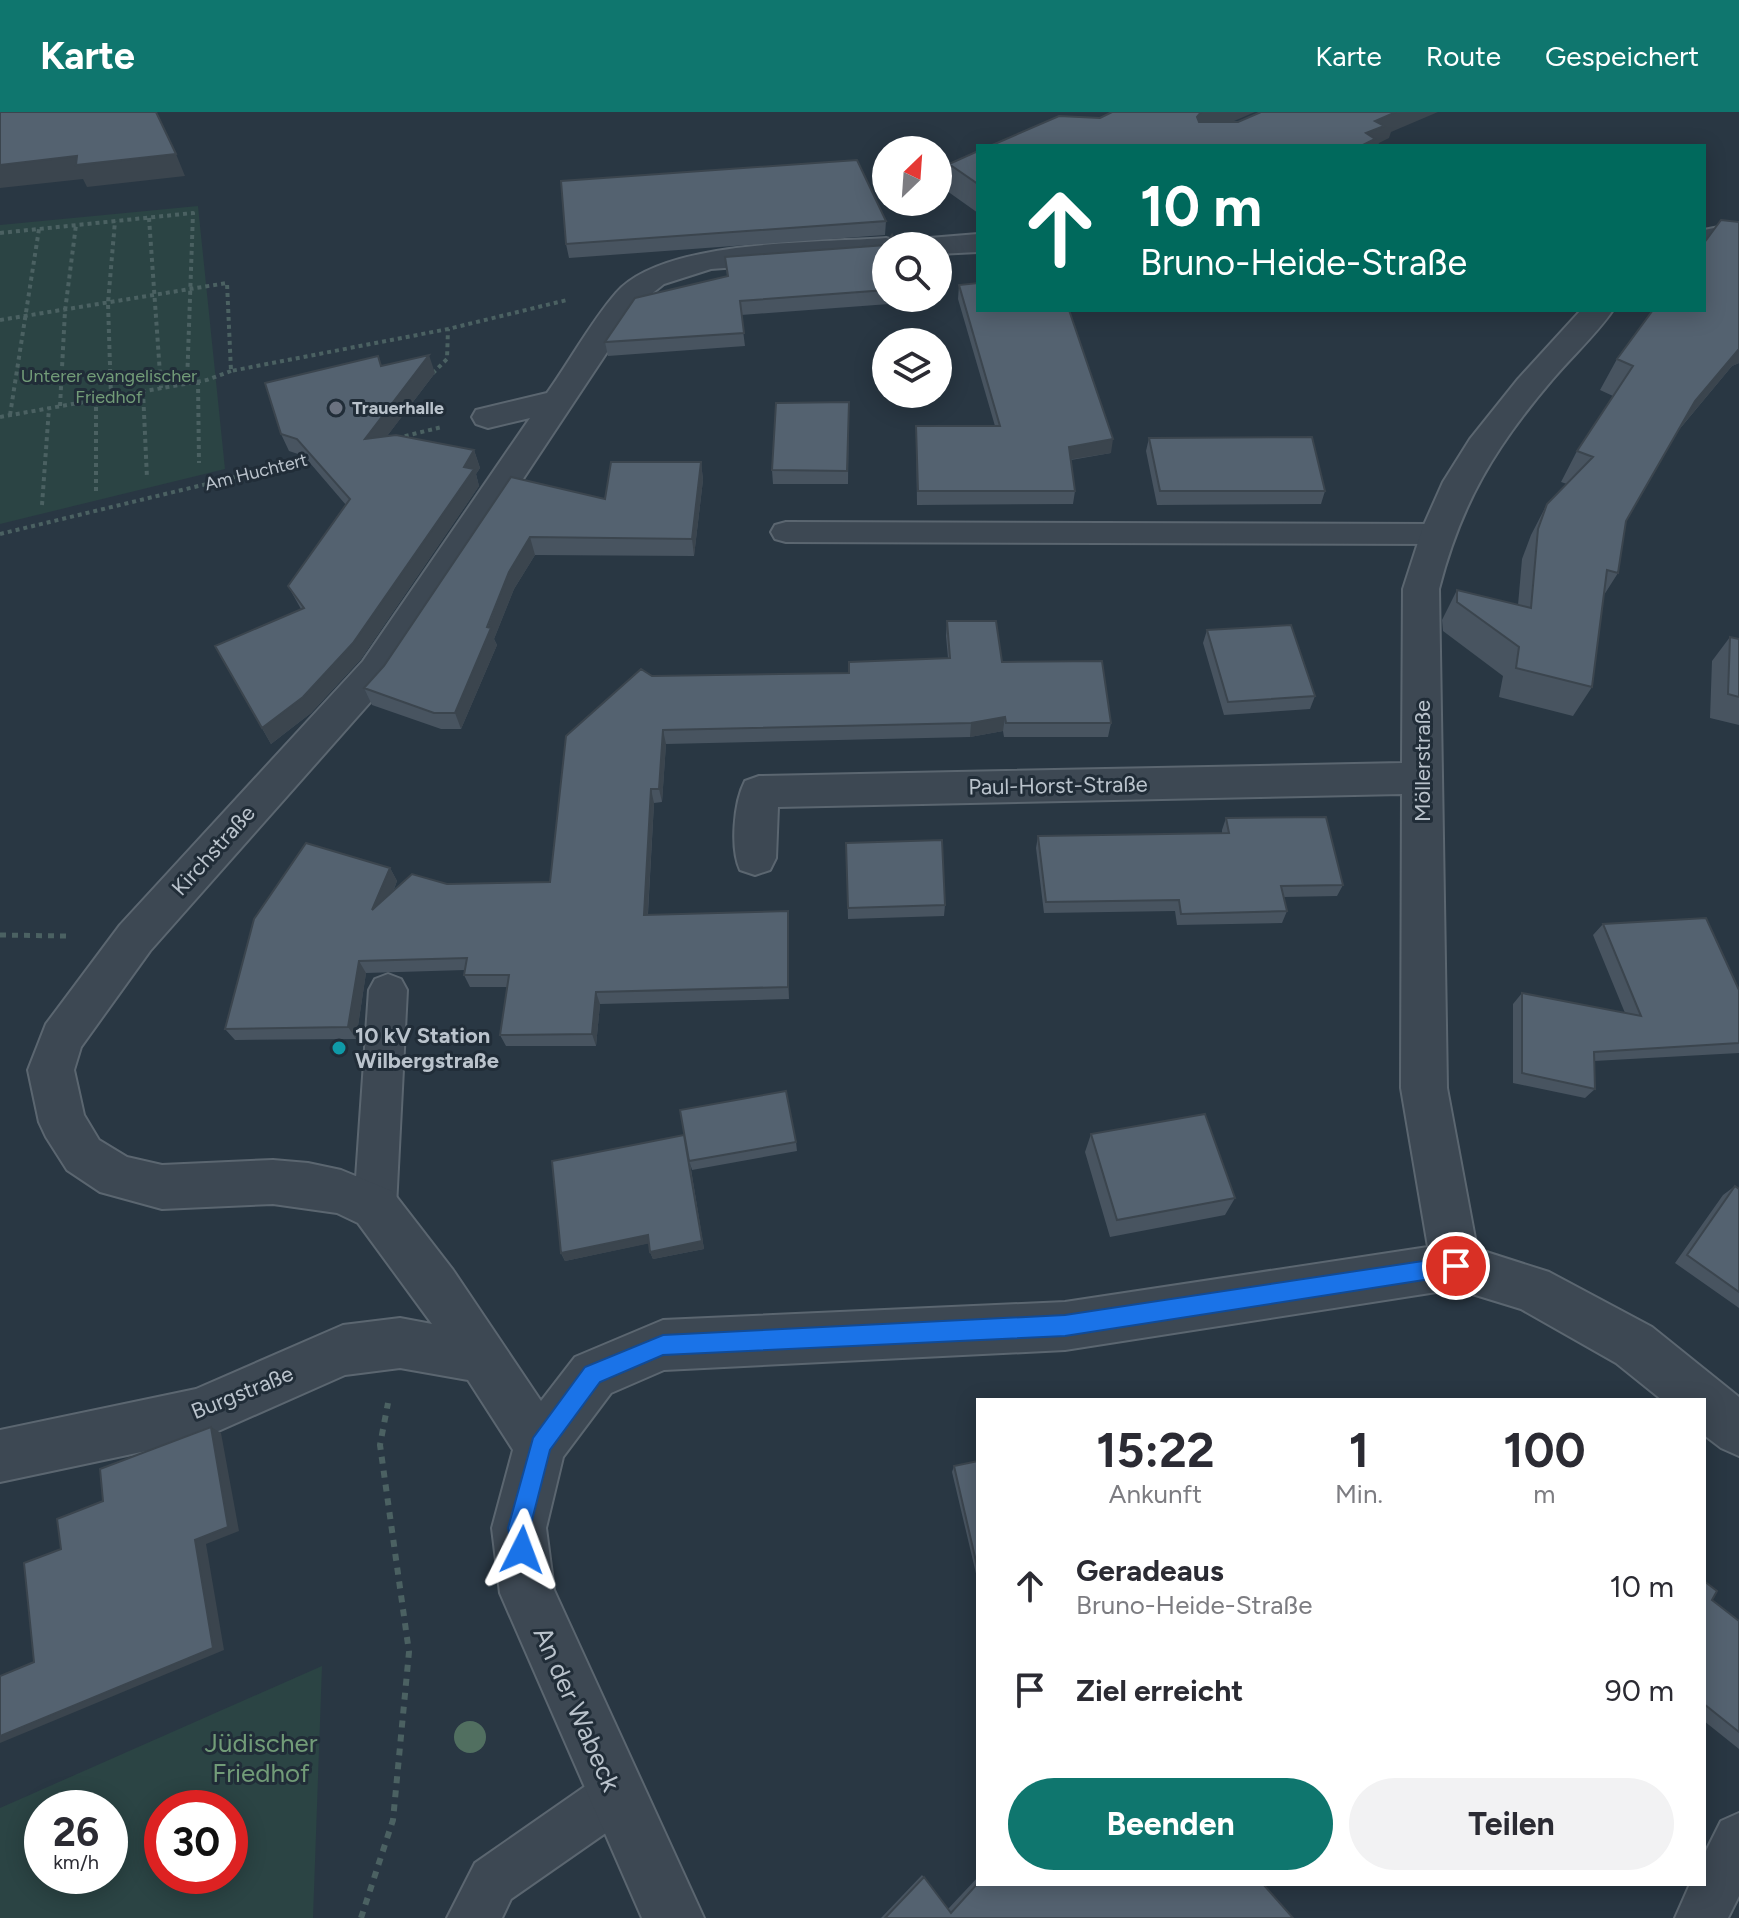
<!DOCTYPE html>
<html lang="de">
<meta charset="utf-8">
<style>
:root{--surface:#fff;--page:#f2f2f3;--text:#2b2b33;--muted:#7c7c81;--accent:#0f766e}
body{margin:0;font-family:Figtree,sans-serif;background:var(--page);color:var(--text);height:100vh;display:flex;flex-direction:column;font-size:30px;white-space:nowrap}
*{box-sizing:border-box;margin:0}
p{font-size:26px;color:var(--muted)}
.icon{flex:none;width:44px;height:44px;fill:none;stroke:currentColor;stroke-width:2;stroke-linecap:round;stroke-linejoin:round}
.map{position:relative;flex:1;overflow:hidden}
.side{position:absolute;left:976px;top:1286px;width:730px;height:488px;display:flex;flex-direction:column;background:var(--surface);border-radius:0px;box-shadow:0 4px 20px #0003}
.side>*{flex:none}
.guide{position:absolute;left:976px;top:32px;width:730px;height:168px;border-radius:0px;box-shadow:0 4px 20px #0003;background:#00695c;color:#fff;overflow:hidden}
.needle{width:52px;rotate:25deg}
.controls{position:absolute;left:872px;top:24px;display:grid;gap:16px}
.controls a{display:grid;place-items:center;width:80px;height:80px;border-radius:50%;background:var(--surface);box-shadow:0 4px 20px #0003;font-size:40px}
.speed{position:absolute;left:24px;top:1678px;display:flex;gap:16px;font-size:40px;font-weight:700;text-align:center}
.speed>*{display:grid;place-content:center;width:104px;height:104px;border-radius:50%;background:var(--surface);box-shadow:0 4px 20px #0003;line-height:1}
.speed small{font-size:20px;font-weight:400}
.speed .limit{border:12px solid #d22;background:#fff;color:#111}
.pin{position:absolute;display:grid;place-items:center;width:68px;height:68px;color:#fff;margin:-34px;border:4px solid #fff;border-radius:50%;box-shadow:0 2px 8px #0007}
.me{position:absolute;width:88px;margin:-44px;rotate:3deg;stroke-linejoin:round;filter:drop-shadow(0 0 6px #0008)}
.turn{display:flex;align-items:center;gap:28px;height:168px;padding:0 32px;font-size:36px}
.turn .icon{width:104px;height:104px;stroke-width:2.5}
.turn b{display:block;font-size:56px;line-height:68px}
.eta{display:flex;justify-content:space-evenly;align-items:center;height:136px;text-align:center}
.eta b{font-size:48px;font-weight:700;line-height:56px}
.primary-button{display:flex;gap:16px;margin-top:auto;padding:16px 32px}
.primary-button a{flex:1;height:92px;border-radius:48px;background:var(--accent);color:#fff;font-size:32px;font-weight:700;line-height:92px;text-align:center}
.primary-button a+a{background:var(--page);color:var(--text)}
ul{padding:0;list-style:none}
li{display:flex;align-items:center;gap:24px;height:104px;padding:0 32px}
li div{flex:1}
li b{display:block;font-size:30px}
li em{font-style:normal}
header{display:flex;align-items:center;gap:48px;box-sizing:border-box;height:112px;padding:0 40px;background:var(--accent);color:#fff}
header strong{font-size:38px}
nav{display:flex;gap:44px;margin-inline-start:auto;font-size:28px}
.map>svg:first-child{display:block}
.green{fill:#2b4444;fill-rule:evenodd}
.lines{fill:none;stroke-linecap:round;stroke-linejoin:round}
.lane-casing{stroke:#5b6670;stroke-width:4}
.street-casing{stroke:#5b6670;stroke-width:4}
.path-far2{stroke:#4b6162;stroke-width:4;stroke-dasharray:4 4;stroke-linecap:butt}
.path-far1{stroke:#4b6162;stroke-width:5;stroke-dasharray:6 6;stroke-linecap:butt}
.path{stroke:#4b6162;stroke-width:6;stroke-dasharray:7 7;stroke-linecap:butt}
.lane{fill:#3d4853;fill-rule:evenodd}
.street{fill:#3d4853;fill-rule:evenodd}
.tree{fill:#516f60}
.wall{fill:#485460}
.shaded-wall{fill:#3b454e}
.building{fill:#546270;stroke:#3b454e;stroke-width:2}
.route{fill:#1a73e8;stroke:#114b97;stroke-width:2}
.worship-dot{fill:#6b7280;stroke:#212d38;stroke-width:3}
.culture-dot{fill:#0f9aa8;stroke:#212d38;stroke-width:3}
.labels{text-anchor:middle;stroke-width:6;stroke-linejoin:round;paint-order:stroke}
.far-park-label{font-size:18px;fill:#729c78;stroke:#212d38}
.far-poi-label{font-size:18px;font-weight:bold;fill:#bac3cc;stroke:#212d38;text-anchor:start}
.far-street-label{font-size:18px;fill:#bac3cc;stroke:#212d38}
.street-label{font-size:22px;fill:#bac3cc;stroke:#212d38}
.poi-label{font-size:22px;font-weight:bold;fill:#bac3cc;stroke:#212d38;text-anchor:start}
.near-street-label{font-size:26px;fill:#bac3cc;stroke:#212d38}
.near-park-label{font-size:26px;fill:#729c78;stroke:#212d38}
</style>
<header>
<strong>Karte</strong>
<nav><a>Karte</a><a>Route</a><a>Gespeichert</a></nav>
</header>
<div class="map">
<svg width="1739" height="1806" viewBox="0 0 1739 1806">
<rect width="100%" height="100%" fill="#293743"/>
<!-- green -->
<path class="green" d="M198,94L225,357L0,412V113Z
M322,1554L313,1806H0V1696ZM42,1696H110V1764H42ZM162,1696H230V1764H162Z"/>
<g class="lines">
<!-- lane casing -->
<g class="lane-casing">
<path id="lane" d="M786,410L1436,412L1447,415L1451,422L1447,429L1436,432L786,430L775,427L771,420L775,413Z
M388,862L401,867L407,878L396,1095L390,1109L375,1114L360,1109L354,1095L369,878L375,867Z
M615,1659L633,1666L640,1684L633,1702L511,1787L502,1806H447L475,1751L597,1666Z
M1739,1701V1784L1728,1806H1675L1690,1772H1704V1743L1721,1709Z"/>
</g>
<!-- street casing -->
<g class="street-casing">
<path id="street" d="M1739,111V129L1704,136V118Z
M978,122V140L938,142V134H900L905,128Z
M886,126L896,129L900,134H886V144L711,157L664,172L639,192L389,569L150,839L81,935L74,958L84,1003L99,1028L127,1045L162,1053L273,1048L308,1051L341,1058L392,1079L453,1158L541,1289L575,1245L663,1208L1065,1190L1428,1135L1401,976L1402,682L778,695L776,746L770,758L755,763L740,758C730,736 734,690 745,669L759,664L1402,651L1403,477L1423,415L1443,370L1470,327L1518,267L1581,198H1613C1596,223 1572,244 1552,268C1495,335 1461,391 1439,477L1447,976L1477,1137L1549,1160L1652,1215L1739,1285V1344L1721,1336L1704,1323V1288H1662L1616,1251L1521,1197L1456,1177L1065,1238L664,1258L611,1281L563,1345L546,1416L554,1478L704,1806H642L500,1481L492,1416L513,1338L468,1268L400,1256L345,1263L198,1328L0,1370V1318L196,1277L343,1213L400,1206L432,1212L358,1111L337,1101L273,1092L162,1097L100,1080L67,1058L46,1025L39,1010L28,958L46,912L120,813L363,549L530,306L488,316L476,312L472,305L476,298L547,281C570,249 590,211 616,181C663,127 817,131 886,126Z"/>
</g>
<!-- path-far2 -->
<path class="path-far2" d="M149,106L161,276
M0,121L193,101L187,271
M0,208L227,171L231,259L448,217L567,188
M427,267L447,247L448,217
M198,269L199,351
M143,279L147,366
M111,285L108,191L115,109
M96,287V381
M60,294L65,199L76,113
M10,303L39,117
M0,305L207,268L231,259
M397,326L442,315
M42,393L49,296
M0,422L310,347"/>
<!-- path-far1 -->
<path class="path-far1" d="M0,823L67,824"/>
<!-- path -->
<path class="path" d="M361,1806L393,1708L409,1540L380,1333L388,1291"/>
<!-- lane -->
<use href="#lane" class="lane"/>
<!-- street -->
<use href="#street" class="street"/>
</g>
<!-- trees -->
<circle class="tree" cx="470" cy="1625" r="16"/>
<!-- wall -->
<path class="wall" d="M978,39V101L947,79L949,52Z
M886,109L885,123L569,146L566,132Z
M1739,110V251L1732,254L1678,319L1626,409L1618,461L1604,483L1592,575L1573,604L1499,585L1503,564L1443,519L1442,508L1457,478L1518,493L1522,447L1531,423L1547,392L1567,372L1561,370L1577,339L1613,284L1600,278L1617,247Z
M886,134V186H916V190L741,203L745,234L608,244L605,230L727,164L725,145Z
M959,173L1111,341L1071,348L1075,379L1073,392L917,393L916,314H995L958,187Z
M381,254L435,261L387,324L474,338L480,356L476,362L479,374L361,547L311,601L271,632L215,534L301,497L288,474L346,393L304,344L289,339L281,322Z
M849,290L848,372H773L772,358Z
M1149,326L1325,379L1321,392L1157,393L1146,339Z
M701,350L703,368L694,444L535,443L514,477L494,527L497,533L461,617H441L372,593L364,576L384,554L511,365L605,387Z
M947,509L1002,550L1111,611L1108,625H1004L1003,619L970,625L666,632L662,690L654,691L648,802L789,811V887L600,892L596,934H506L500,923L507,875H470L464,863L465,858L366,861L356,927L235,928L225,917L390,756L397,769L393,780L447,772L550,770L652,564L849,561L948,546L946,524Z
M1207,518L1315,584L1310,597L1224,603L1203,531Z
M1730,525L1739,527V613L1710,606L1712,549Z
M1226,706L1343,773L1337,784L1284,785L1287,799L1282,811L1177,813L1175,799L1044,801L1036,736L1038,724L1222,721V718Z
M846,731L945,793L944,804L848,807Z
M1603,812L1739,878V941L1594,949L1595,977L1585,986L1513,971V892L1522,881L1625,901L1593,823Z
M1091,1022L1235,1086L1225,1103L1110,1125L1085,1040Z
M684,1023L796,1030L797,1039L692,1058L690,1051L704,1137L653,1147L650,1140L649,1131L565,1149L561,1141Z
M1735,1074L1739,1077V1196L1675,1151L1723,1083Z
M978,1349V1470L952,1360L954,1354Z
M1704,1469L1712,1488L1739,1509V1637L1704,1609Z
M922,1763L948,1797L978,1765V1772L1293,1806H881Z"/>
<!-- shaded-wall -->
<path class="shaded-wall" d="M1201,0H1255L1197,25V5Z
M1392,0H1438L1391,20L1389,26L1379,31L1378,34H1361L1366,21L1375,9Z
M176,42L185,64L87,75L83,67L0,76V53L77,44Z
M1739,237V251L1732,254L1677,320L1695,289Z
M429,243L435,261L372,344L365,327Z
M1113,327L1111,341L1067,348L1069,335Z
M474,338L480,356L476,362L479,374L361,547L311,601L271,632L262,616L464,355Z
M701,350L703,368L694,444L692,427Z
M530,425L535,443L514,477L494,527L497,533L461,617L455,601L509,460Z
M1005,605L1003,619L970,625L971,611Z
M663,618L666,632L662,690L659,677Z
M651,677L654,691L647,815L644,803Z
M390,756L397,769L380,811L372,798Z
M788,799L789,811V887L788,875Z
M359,849L366,861L356,927L348,915Z
M596,880L600,892L596,934L592,922Z
M684,1023L704,1137L653,1147L650,1140Z
M648,1123L651,1131L565,1149L561,1141Z
M211,1315L221,1321L239,1419L206,1432L224,1538L0,1631V1624L195,1428Z"/>
<!-- building -->
<path class="building" d="M0,0H156L176,42L76,53L77,44L0,53Z
M1112,0H1201L1197,5L1199,10H1238L1261,0H1396L1375,9L1384,14L1366,21L1375,27L1361,34H990L1059,4L1100,6Z
M978,39V72L949,52Z
M857,48L886,109L566,132L561,69Z
M1721,108L1739,110V237L1695,289L1626,409L1618,461L1607,458L1592,575L1516,556L1519,535L1457,490V478L1531,496L1538,417L1547,392L1593,345L1577,339L1633,254L1617,247L1653,198H1704V131Z
M892,123L897,134H886V178L740,189L744,221L605,230L635,186L728,164L725,145L886,133Z
M978,171V198H1069L1113,327L1069,335L1075,379H918L916,314H1000L959,173Z
M429,243L365,327L396,323L474,338L464,355L474,357L353,531L303,585L262,616L215,534L304,496L288,474L350,387L297,327L281,322L265,271L378,244L381,254Z
M849,290L847,359L772,358L776,291Z
M1312,325L1325,379H1160L1149,326Z
M611,350H701L692,427L530,425L509,460L487,515L491,516L455,601H434L364,576L384,554L511,365L605,387Z
M947,509H996L1002,550L1102,549L1111,611H1006L1005,605L971,611L663,618L659,677H651L644,803L788,799V875L596,880L592,922L500,923L509,863H464L467,846L359,849L348,915L225,917L254,807L306,731L390,756L372,798L412,762L447,772L550,770L566,624L641,557L652,564L849,561V550L950,546Z
M1291,513L1315,584L1228,590L1207,518Z
M1730,525L1739,527V585L1728,582Z
M1326,705L1343,773L1281,774L1287,799L1181,802L1179,788L1046,790L1038,724L1229,721L1226,706Z
M942,728L945,793L848,796L846,731Z
M1706,806L1739,878V931L1594,940L1595,977L1522,961V881L1641,904L1603,812Z
M786,979L796,1030L689,1049L680,998Z
M1205,1002L1235,1086L1117,1108L1091,1022Z
M684,1023L702,1129L650,1140L648,1123L561,1141L552,1049Z
M1735,1074L1739,1077V1180L1687,1143Z
M211,1315L228,1415L195,1428L213,1536L0,1624V1564L34,1550L24,1451L61,1437L57,1407L103,1389L100,1357Z
M978,1349V1458L954,1354Z
M1704,1469L1717,1479L1712,1488L1739,1509V1620L1704,1592Z
M924,1765L951,1801L978,1771L1263,1772L1293,1806H885Z"/>
<!-- route -->
<path class="route" d="M1456,1144L1463,1147L1466,1154L1463,1161L1456,1163L1065,1224L663,1243L600,1270L550,1338L530,1416L533,1438L530,1446L522,1449L514,1446L508,1416L533,1326L585,1255L663,1223L1065,1203Z"/>
<!-- markers -->
<circle class="worship-dot" cx="336" cy="296" r="8"/>
<circle class="culture-dot" cx="339" cy="936" r="8"/>
<g class="labels">
<!-- far-park labels -->
<g class="far-park-label">
<text x="109" y="270">Unterer evangelischer<tspan x="109" dy="21">Friedhof</tspan></text>
</g>
<!-- far-poi labels -->
<g class="far-poi-label">
<text x="352" y="302">Trauerhalle</text>
</g>
<!-- far-street labels -->
<g class="far-street-label">
<text transform="translate(256 360) rotate(-14)" y="6">Am Huchtert</text>
</g>
<!-- street labels -->
<g class="street-label">
<text transform="translate(1422 649) rotate(-90)" y="8">Möllerstraße</text>
<text transform="translate(1058 673) rotate(-1)" y="8">Paul-Horst-Straße</text>
<text transform="translate(213 738) rotate(-48)" y="8">Kirchstraße</text>
<text transform="translate(242 1280) rotate(-22)" y="8">Burgstraße</text>
</g>
<!-- poi labels -->
<g class="poi-label">
<text x="355" y="931">10 kV Station<tspan x="355" dy="25">Wilbergstraße</tspan></text>
</g>
<!-- near-street labels -->
<g class="near-street-label">
<text transform="translate(577 1597) rotate(66)" y="9">An der Wabeck</text>
</g>
<!-- near-park labels -->
<g class="near-park-label">
<text x="261" y="1640">Jüdischer<tspan x="261" dy="30">Friedhof</tspan></text>
</g>
</g>
</svg>
<div class="controls">
<a><svg class="needle" viewBox="-14 -14 28 28"><path d="M0-13l5 13h-10z" fill="#e53935"/><path d="M0 13l5-13h-10z" fill="#7c7c81"/></svg></a>
<a><svg class="icon" aria-label="search" viewBox="0 0 24 24"><circle cx="10" cy="10" r="6"/><path d="M15 15l6 6"/></svg></a>
<a><svg class="icon" aria-label="layers" viewBox="0 0 24 24"><path d="M12 4l9 5-9 5-9-5zM3 14l9 5 9-5"/></svg></a>
</div>
<div class="speed"><div>26<small>km/h</small></div><div class="limit">30</div></div>
<div class="pin" style="left:1456px;top:1154px;background:#d93025"><svg class="icon" aria-label="arrive" viewBox="0 0 24 24"><path d="M6 21V4h12l-3 4 3 4H6"/></svg></div>
<svg class="me" style="left:522px;top:1438px" viewBox="-20 -20 40 40"><path d="M0-17L14 15 0 8-14 15z" fill="#1a73e8" stroke="#fff" stroke-width="4"/></svg>
<div class="guide">
<div class="turn"><svg class="icon" aria-label="ahead" viewBox="0 0 24 24"><path d="M12 20V5M6 11l6-6 6 6"/></svg><div><b>10 m</b>Bruno-Heide-Straße</div></div>
</div>
<section class="side">
<div class="eta">
<div><b>15:22</b><p>Ankunft</p></div>
<div><b>1</b><p>Min.</p></div>
<div><b>100</b><p>m</p></div>
</div>
<ul>
<li><svg class="icon" aria-label="ahead" viewBox="0 0 24 24"><path d="M12 20V5M6 11l6-6 6 6"/></svg><div><b>Geradeaus</b><p>Bruno-Heide-Straße</p></div><em>10 m</em></li>
<li><svg class="icon" aria-label="arrive" viewBox="0 0 24 24"><path d="M6 21V4h12l-3 4 3 4H6"/></svg><div><b>Ziel erreicht</b></div><em>90 m</em></li>
</ul>
<div class="primary-button"><a>Beenden</a><a>Teilen</a></div>
</section>
</div>
